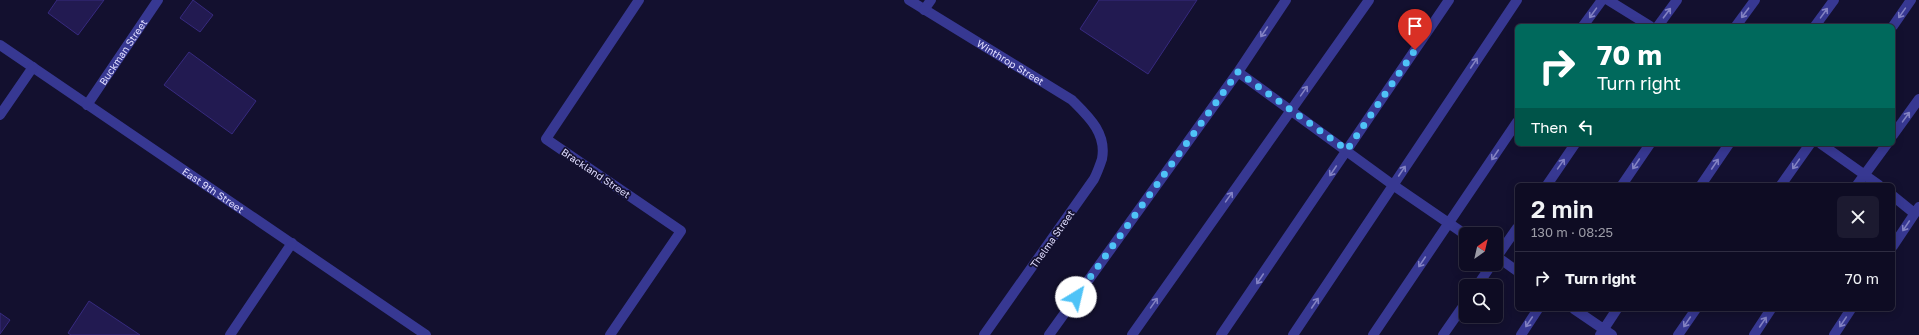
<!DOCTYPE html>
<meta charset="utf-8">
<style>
:root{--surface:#0e0c23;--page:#1c1a30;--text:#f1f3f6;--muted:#9b9ba6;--line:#2e2c41}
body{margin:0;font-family:"Golos Text",sans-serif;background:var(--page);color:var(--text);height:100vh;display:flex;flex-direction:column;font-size:15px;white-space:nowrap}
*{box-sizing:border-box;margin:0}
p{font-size:13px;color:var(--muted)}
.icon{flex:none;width:22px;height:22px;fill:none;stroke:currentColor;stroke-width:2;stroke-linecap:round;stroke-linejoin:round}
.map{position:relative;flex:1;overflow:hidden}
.side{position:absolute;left:1515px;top:183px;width:380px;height:128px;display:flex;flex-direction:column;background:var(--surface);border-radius:6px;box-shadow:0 2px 10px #0003,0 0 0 1px var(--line)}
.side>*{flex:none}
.banner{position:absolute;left:1515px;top:24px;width:380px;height:122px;border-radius:6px;box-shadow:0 2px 10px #0003,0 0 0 1px var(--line);background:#00695c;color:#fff;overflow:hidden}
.needle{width:26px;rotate:34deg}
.buttons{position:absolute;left:1459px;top:227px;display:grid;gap:8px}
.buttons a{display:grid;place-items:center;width:44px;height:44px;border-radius:6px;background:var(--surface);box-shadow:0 2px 10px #0003,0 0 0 1px var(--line);font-size:20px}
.pin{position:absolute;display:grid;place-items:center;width:34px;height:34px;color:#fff;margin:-41px -17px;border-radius:50% 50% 50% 0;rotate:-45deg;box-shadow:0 0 4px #0007}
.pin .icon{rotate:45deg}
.me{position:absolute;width:44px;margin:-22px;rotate:36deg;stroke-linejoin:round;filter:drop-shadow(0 0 3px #0008)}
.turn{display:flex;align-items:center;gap:14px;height:84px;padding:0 16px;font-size:18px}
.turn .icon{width:52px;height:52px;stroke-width:2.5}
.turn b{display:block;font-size:28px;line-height:34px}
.then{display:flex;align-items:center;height:38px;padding:0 16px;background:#0003;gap:8px;font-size:15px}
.round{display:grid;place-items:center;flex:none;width:42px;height:42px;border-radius:6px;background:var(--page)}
.head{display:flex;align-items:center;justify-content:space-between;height:68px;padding:0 16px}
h1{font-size:24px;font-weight:600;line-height:30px}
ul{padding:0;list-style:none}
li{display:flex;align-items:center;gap:12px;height:52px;padding:0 16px;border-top:1px solid var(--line)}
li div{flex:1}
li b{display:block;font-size:15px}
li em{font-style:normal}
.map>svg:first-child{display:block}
.building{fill:#221a51;stroke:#372a7f}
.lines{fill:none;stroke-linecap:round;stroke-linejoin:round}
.lane{stroke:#373892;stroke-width:10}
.street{stroke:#373892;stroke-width:10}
.oneway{stroke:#8382c3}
.route{stroke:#4fc3f7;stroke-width:7;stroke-dasharray:0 12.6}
.labels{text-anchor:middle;stroke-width:3.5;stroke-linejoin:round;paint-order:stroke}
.street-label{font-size:10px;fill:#e0ddff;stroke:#13102f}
</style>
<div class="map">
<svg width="1919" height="335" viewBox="0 0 1919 335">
<rect width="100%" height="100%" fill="#13102f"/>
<!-- building -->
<path class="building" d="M57,0H104L78,35L48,13Z
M193,0L213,15L200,32L180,18Z
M1099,0H1197L1148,74L1080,29Z
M189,52L256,101L232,134L164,85Z
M89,301L140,335H71L68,333Z
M0,313L10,320L0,334Z"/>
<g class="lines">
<!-- lane -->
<path class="lane" d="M1608,0L1650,26
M1583,26L1602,0
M1658,26L1677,0
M1736,26L1755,0
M1815,26L1834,0
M1893,26L1911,0
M1238,72L1393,185L1466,235
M1893,135L1919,99
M1821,144L1879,185
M1547,185L1575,144
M1622,185L1650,144
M1701,185L1729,144
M1781,185L1810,144
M1857,185L1887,144
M1893,196L1914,213
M1893,246L1919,207
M1496,256L1517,271
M1496,258L1517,228
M1477,286L1492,264
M1574,309L1612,335
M1049,335L1238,72L1286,0
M1132,335L1369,0
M1221,335L1449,0
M1293,335L1517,0
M1373,335L1517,122
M1443,335L1466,302
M1521,335L1538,309
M1600,335L1617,309
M1678,335L1696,309
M1754,335L1771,309
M1834,335L1851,309"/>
<!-- street -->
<g class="street">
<path id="s1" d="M909,0L1072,100C1088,116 1107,133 1102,159C1100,165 1097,173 1094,179L984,335"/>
<path d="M924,10L931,0"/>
<path id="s2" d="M0,45L426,335"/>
<path id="s3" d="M87,105L158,0"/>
<path d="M0,115L33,67"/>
<path d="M230,335L292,243"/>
<path d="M610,335L681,231L546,139L639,0"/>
</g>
</g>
<!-- one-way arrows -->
<defs><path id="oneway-shaft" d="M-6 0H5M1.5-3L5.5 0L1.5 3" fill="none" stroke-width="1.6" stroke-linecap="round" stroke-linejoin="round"/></defs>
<g class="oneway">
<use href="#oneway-shaft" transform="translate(1593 13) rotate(126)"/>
<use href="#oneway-shaft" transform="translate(1667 13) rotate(-53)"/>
<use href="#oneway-shaft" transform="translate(1745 13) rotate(127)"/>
<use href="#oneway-shaft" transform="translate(1824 13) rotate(-54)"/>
<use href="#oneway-shaft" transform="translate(1902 13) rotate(125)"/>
<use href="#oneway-shaft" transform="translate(1264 32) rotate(124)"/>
<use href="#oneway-shaft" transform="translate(1474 63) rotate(-56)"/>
<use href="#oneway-shaft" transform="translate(1304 91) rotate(-55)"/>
<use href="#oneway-shaft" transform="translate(1906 117) rotate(-54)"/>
<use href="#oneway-shaft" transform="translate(1495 155) rotate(124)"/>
<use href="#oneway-shaft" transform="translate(1561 164) rotate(-55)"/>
<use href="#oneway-shaft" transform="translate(1636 164) rotate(124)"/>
<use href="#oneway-shaft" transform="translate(1715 164) rotate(-56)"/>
<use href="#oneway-shaft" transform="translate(1796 164) rotate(125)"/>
<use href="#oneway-shaft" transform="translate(1333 171) rotate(124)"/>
<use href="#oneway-shaft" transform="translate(1402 171) rotate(-56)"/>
<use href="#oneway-shaft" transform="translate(1229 197) rotate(-55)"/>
<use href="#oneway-shaft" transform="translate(1906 226) rotate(124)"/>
<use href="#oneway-shaft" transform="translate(1422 262) rotate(124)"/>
<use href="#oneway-shaft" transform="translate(1260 279) rotate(124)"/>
<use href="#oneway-shaft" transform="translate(1154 303) rotate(-55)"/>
<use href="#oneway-shaft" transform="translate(1315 303) rotate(-56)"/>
<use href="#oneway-shaft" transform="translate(1529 322) rotate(124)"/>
<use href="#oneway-shaft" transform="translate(1687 322) rotate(124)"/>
<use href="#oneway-shaft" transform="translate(1763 322) rotate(-56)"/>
<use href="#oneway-shaft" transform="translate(1843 322) rotate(124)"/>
</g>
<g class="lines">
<!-- route -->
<path class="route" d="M1076,297L1238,72L1347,150L1415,50"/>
</g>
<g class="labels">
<!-- street labels -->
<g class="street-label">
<text dy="4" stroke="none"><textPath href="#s3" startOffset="64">Buckman Street</textPath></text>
<text dy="4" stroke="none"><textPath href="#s1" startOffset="119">Winthrop Street</textPath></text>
<text transform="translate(596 173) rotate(34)" y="4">Brackland Street</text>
<text dy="4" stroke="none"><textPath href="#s2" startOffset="258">East 9th Street</textPath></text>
<text transform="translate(1052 239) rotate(-55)" y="4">Thelma Street</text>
</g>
</g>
</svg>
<div class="buttons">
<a><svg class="needle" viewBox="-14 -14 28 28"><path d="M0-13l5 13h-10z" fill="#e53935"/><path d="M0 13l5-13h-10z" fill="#9b9ba6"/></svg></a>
<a><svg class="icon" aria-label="search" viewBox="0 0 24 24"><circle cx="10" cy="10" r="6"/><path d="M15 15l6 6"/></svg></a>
</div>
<div class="pin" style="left:1415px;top:50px;background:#d93025"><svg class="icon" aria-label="arrive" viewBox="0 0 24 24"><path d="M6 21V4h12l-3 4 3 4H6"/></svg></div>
<svg class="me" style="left:1076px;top:297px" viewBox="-20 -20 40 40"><circle r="19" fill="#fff"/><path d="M0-13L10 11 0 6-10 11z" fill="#4fc3f7"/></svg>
<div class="banner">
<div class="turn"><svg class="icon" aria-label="right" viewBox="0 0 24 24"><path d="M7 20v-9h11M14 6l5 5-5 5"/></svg><div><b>70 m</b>Turn right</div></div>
<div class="then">Then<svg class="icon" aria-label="left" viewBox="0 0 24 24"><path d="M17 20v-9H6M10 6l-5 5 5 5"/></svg></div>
</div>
<section class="side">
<div class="head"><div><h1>2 min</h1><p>130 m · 08:25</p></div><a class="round"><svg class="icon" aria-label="close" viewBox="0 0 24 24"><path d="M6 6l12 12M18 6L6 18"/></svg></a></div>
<ul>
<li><svg class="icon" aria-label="right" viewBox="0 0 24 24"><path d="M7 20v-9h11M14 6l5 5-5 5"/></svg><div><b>Turn right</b></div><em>70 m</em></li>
</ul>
</section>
</div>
